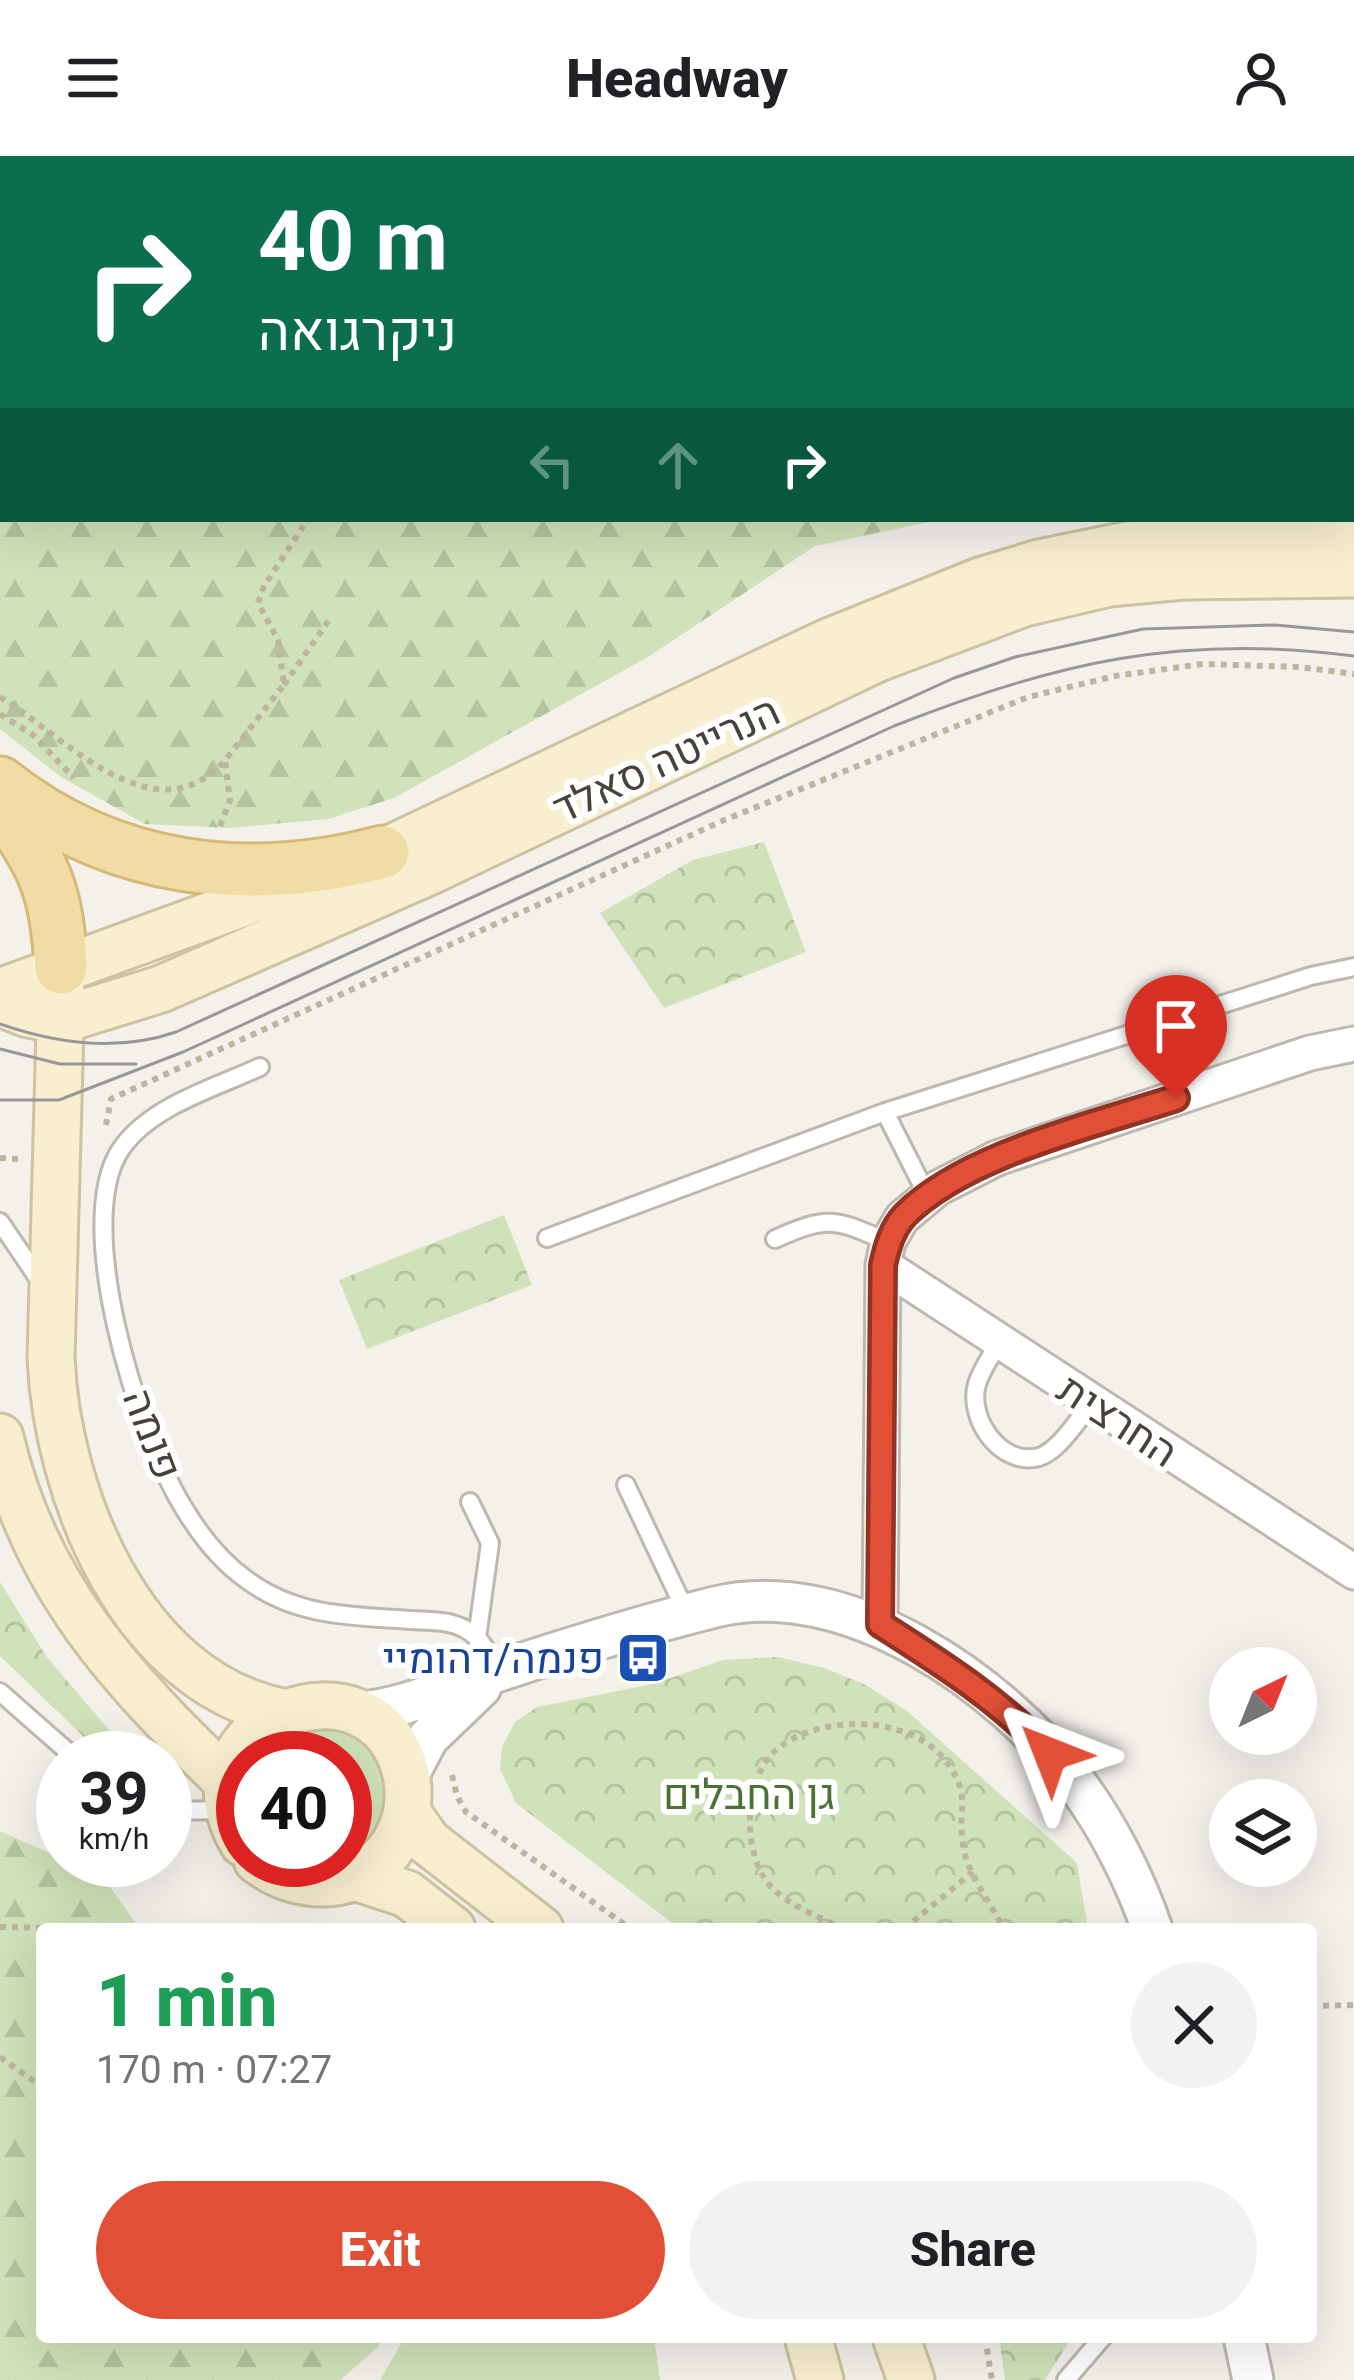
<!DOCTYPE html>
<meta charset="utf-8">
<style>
:root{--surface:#fff;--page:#f2f2f2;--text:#202124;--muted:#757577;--accent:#e04f36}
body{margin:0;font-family:Roboto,Heebo,sans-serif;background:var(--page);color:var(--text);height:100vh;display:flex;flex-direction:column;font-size:45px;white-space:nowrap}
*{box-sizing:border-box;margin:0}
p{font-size:39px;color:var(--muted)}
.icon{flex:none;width:66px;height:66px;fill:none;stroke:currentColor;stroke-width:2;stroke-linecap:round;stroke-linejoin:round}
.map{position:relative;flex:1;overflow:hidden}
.drawer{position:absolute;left:36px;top:1767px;width:1281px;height:420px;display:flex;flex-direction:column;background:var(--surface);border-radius:12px;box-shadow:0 12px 48px #0002}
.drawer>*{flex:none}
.top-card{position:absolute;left:0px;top:0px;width:1356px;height:366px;box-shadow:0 12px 48px #0002;background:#0b6e4f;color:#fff;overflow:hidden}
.needle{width:78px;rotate:43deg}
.fabs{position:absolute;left:1209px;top:1491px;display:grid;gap:24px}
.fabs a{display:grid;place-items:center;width:108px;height:108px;border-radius:50%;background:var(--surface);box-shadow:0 12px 48px #0002;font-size:60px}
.speed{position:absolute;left:36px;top:1575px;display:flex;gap:24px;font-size:60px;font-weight:700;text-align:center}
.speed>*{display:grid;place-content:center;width:156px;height:156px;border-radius:50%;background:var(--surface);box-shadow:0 12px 48px #0002;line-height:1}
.speed small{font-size:30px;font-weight:400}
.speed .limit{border:18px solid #d22;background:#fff;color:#111}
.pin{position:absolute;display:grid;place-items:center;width:102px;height:102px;color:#fff;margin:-123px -51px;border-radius:50% 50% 50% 0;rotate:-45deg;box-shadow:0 0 12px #0007}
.pin .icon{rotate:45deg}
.me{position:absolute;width:132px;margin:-66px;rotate:315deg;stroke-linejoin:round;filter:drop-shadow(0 0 9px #0008)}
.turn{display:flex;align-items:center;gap:42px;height:252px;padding:0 60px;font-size:54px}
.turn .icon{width:156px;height:156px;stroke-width:2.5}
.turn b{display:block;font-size:84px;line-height:102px}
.lanes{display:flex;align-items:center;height:114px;padding:0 60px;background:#0003;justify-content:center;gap:60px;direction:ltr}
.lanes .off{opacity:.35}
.round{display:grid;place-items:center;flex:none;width:126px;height:126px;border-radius:63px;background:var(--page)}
.overview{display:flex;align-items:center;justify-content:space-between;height:204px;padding:0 60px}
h1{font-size:72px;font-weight:800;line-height:90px;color:#1e9e55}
.button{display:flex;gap:24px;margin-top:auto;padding:24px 60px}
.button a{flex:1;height:138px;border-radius:72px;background:var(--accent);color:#fff;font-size:48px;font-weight:800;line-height:138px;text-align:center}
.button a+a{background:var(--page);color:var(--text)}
header{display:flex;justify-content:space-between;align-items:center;height:156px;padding:0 60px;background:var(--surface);font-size:54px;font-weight:800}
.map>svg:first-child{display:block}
.grass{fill:#d0e2b9}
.forest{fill:url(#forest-firs)}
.park{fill:url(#park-crowns)}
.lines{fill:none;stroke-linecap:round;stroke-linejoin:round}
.stream{stroke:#b0d1e8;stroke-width:10}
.service-casing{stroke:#beb9af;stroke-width:22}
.minor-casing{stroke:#beb9af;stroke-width:39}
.tertiary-casing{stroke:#beb9af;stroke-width:45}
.secondary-casing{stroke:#cdc2a1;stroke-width:51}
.primary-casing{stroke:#d6b977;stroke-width:57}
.path{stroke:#beb4a2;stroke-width:6;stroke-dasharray:6 6;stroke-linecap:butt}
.service{stroke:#fff;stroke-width:16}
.minor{stroke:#fff;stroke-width:33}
.tertiary{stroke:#fff;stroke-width:39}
.secondary{stroke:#f8efd0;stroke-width:45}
.primary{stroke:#f2dca6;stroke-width:51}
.tram{stroke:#989898;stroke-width:3}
.route-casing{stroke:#923323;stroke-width:30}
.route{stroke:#e04f36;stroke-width:21}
.labels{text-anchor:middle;stroke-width:12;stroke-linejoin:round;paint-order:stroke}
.street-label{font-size:42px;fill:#47423a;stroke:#fff}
.transit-label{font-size:42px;fill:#164399;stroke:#fff;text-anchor:end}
.park-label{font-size:42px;fill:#4b7234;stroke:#fff}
</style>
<header><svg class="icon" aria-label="menu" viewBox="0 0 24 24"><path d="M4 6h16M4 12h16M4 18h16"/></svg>Headway<svg class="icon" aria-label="person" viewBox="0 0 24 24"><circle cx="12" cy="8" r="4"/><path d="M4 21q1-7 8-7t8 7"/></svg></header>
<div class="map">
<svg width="1354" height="2224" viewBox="0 0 1354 2224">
<defs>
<pattern id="forest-firs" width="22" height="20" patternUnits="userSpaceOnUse" patternTransform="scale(3)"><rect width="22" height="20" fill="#d0e2b9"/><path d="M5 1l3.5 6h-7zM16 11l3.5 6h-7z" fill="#b4c3a0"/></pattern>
<pattern id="park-crowns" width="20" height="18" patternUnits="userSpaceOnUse" patternTransform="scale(3)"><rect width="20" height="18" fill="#d0e2b9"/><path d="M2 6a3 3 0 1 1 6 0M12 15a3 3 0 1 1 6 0" fill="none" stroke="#b4c3a0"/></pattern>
</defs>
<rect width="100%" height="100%" fill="#f4f1eb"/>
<!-- grass -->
<path class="grass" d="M325,1566L368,1586L390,1629L380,1677L342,1707L289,1704H345V1602H256L264,1591Z
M405,2181H654L660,2224H380Z"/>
<!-- forest -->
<path class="forest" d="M0,0H1354V325L1353,3H3V363H943L815,390L648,501L394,642L328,663L230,672L145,668L61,621L0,573Z
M0,1675L103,1721L140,1773H42V2181H382L378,2191L340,2224H0Z"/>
<!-- park -->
<path class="park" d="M764,686L806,796L664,852L600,757L693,704Z
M504,1059L532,1129L367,1193L339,1124Z
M0,1426L46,1500L133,1602H106L0,1500Z
M778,1501L824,1512L866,1529L907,1555L1077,1707L1088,1773H680L516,1647L500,1613L502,1591L515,1566L537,1551L653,1528L723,1504Z
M999,2181H1072L1045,2224H1005Z"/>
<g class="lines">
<!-- stream -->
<path class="stream" d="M247,3L249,0"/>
<!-- service casing -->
<g class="service-casing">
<path id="service" d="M260,911C215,932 150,950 121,993C71,1067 139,1278 182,1349C199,1378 220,1405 247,1424C297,1461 352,1460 411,1464C429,1465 449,1464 465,1473C481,1481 490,1499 498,1515
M885,956L928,1041
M0,1066L40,1125
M547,1082L885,956L1311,820L1354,811
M775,1083C829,1059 835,1063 888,1086
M999,1186C992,1199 981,1214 977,1228C967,1263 1001,1311 1039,1301C1059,1295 1078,1263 1092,1247
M626,1329L687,1458
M470,1346L490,1387L477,1482
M0,1536L75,1602
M165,1655L229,1654
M1066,2224L1103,2181"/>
</g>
<!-- minor casing -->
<g class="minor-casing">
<path id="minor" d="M883,1109L1354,1416
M880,1468L883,1109L888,1086L902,1062L938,1032L997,1002L1310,897L1354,888"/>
</g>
<!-- tertiary casing -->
<g class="tertiary-casing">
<path id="tertiary" d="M355,1557C402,1553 443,1534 487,1519C562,1494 639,1470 715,1451C847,1419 1000,1527 1076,1627C1108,1670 1135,1723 1152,1773
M407,1622L428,1582L481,1531
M1244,2181L1253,2224"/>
</g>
<!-- secondary casing -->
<g class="secondary-casing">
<path id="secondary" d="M61,835L51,1202C57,1338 131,1526 282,1556
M0,836L383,696L826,487L980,425L1039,407L1127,389L1243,381L1354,385
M0,847L28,858L61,864L161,833L426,717L876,503L1024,447L1109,427L1183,420L1354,418
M0,1281C34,1430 122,1524 229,1627
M407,1656L428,1686L540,1773
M243,1687C170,1566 375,1486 406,1618C411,1642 407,1667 394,1688C362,1737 299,1737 257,1704
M355,1721L407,1738L452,1773
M808,2181L820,2224
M896,2181L911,2224"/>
</g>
<!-- primary casing -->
<g class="primary-casing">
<path id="primary" d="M0,627C112,716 248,732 383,696
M0,647C45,710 57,734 61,812"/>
</g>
<!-- path -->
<path class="path" d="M370,0L375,3
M510,3L513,0
M284,529L329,464
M0,541C61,577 155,686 226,603C246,579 264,553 284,529L278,484L258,447L264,430L308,363
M0,558L33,579L74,622
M220,670L230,644L225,604
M106,969L111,943L722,665L1028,541L1115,520L1203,508L1299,511L1354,518
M0,1002L18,1003
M452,1619L457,1640L466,1656L631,1773
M0,1771L97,1773
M844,1773C821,1762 790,1750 772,1732C742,1701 742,1625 775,1595C816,1558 908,1558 944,1603C973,1639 957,1649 963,1689C966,1714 987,1742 999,1764L1007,1773
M904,1773L973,1716
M1311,1850L1354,1849
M0,1901L42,1931
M985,2181L992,2224"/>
<!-- service -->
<use href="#service" class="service"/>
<!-- minor -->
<use href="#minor" class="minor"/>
<!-- tertiary -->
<use href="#tertiary" class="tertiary"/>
<!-- secondary -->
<use href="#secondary" class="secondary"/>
<!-- primary -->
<use href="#primary" class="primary"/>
<!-- tram -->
<path class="tram" d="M0,868C57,888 118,896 176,876L954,522L1015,501L1143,473L1275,469L1354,476
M0,893L60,908H136
M0,944H59L183,896L894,570C1053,507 1182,477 1354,500"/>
</g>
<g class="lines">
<!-- route casing -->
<g class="route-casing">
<path id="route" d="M1050,1598C1000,1544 941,1507 880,1468L883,1109C887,1091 892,1073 905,1059C966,998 1095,969 1176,942"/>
</g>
<!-- route -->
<use href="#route" class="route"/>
</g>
<!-- icons -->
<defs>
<g id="bus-square" transform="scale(2.7)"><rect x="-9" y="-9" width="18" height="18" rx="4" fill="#1a4fb4" stroke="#fff"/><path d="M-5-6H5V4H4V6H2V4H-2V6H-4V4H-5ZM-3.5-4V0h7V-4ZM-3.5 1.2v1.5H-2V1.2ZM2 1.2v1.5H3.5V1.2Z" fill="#fff"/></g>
</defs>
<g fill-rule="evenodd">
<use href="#bus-square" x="643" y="1502"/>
</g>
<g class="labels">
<!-- street labels -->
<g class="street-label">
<text transform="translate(666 603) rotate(-25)" y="15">הנרייטה סאלד</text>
<text transform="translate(1118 1264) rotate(33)" y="15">החרצית</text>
<text transform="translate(153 1278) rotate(69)" y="15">פנמה</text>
</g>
<!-- transit labels -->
<g class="transit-label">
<text x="604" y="1517">פנמה/דהומיי</text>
</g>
<!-- park labels -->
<g class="park-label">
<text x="749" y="1653">גן החבלים</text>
</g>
</g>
</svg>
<div class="fabs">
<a><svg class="needle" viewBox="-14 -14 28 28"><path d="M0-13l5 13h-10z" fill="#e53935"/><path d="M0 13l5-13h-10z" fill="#757577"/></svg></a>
<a><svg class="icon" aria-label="layers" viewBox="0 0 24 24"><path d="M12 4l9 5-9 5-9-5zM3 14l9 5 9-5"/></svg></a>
</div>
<div class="speed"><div>39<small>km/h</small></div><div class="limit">40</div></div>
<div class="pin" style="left:1176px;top:942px;background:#d93025"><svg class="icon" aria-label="arrive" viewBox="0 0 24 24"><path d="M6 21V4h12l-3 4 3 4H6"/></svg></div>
<svg class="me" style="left:1050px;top:1598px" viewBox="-20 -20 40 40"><path d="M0-17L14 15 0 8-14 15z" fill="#e04f36" stroke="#fff" stroke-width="4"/></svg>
<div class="top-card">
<div class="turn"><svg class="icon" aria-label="right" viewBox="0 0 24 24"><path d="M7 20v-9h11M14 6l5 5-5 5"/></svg><div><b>40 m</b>ניקרגואה</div></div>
<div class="lanes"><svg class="icon off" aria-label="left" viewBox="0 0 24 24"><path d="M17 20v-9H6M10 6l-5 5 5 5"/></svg><svg class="icon off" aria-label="ahead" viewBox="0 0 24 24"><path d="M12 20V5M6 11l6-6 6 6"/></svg><svg class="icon" aria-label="right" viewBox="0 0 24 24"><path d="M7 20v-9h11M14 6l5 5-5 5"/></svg></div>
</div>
<section class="drawer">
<div class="overview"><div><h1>1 min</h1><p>170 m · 07:27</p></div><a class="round"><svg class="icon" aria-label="close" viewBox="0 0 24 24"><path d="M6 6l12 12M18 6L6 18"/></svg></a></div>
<div class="button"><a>Exit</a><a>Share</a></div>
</section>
</div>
